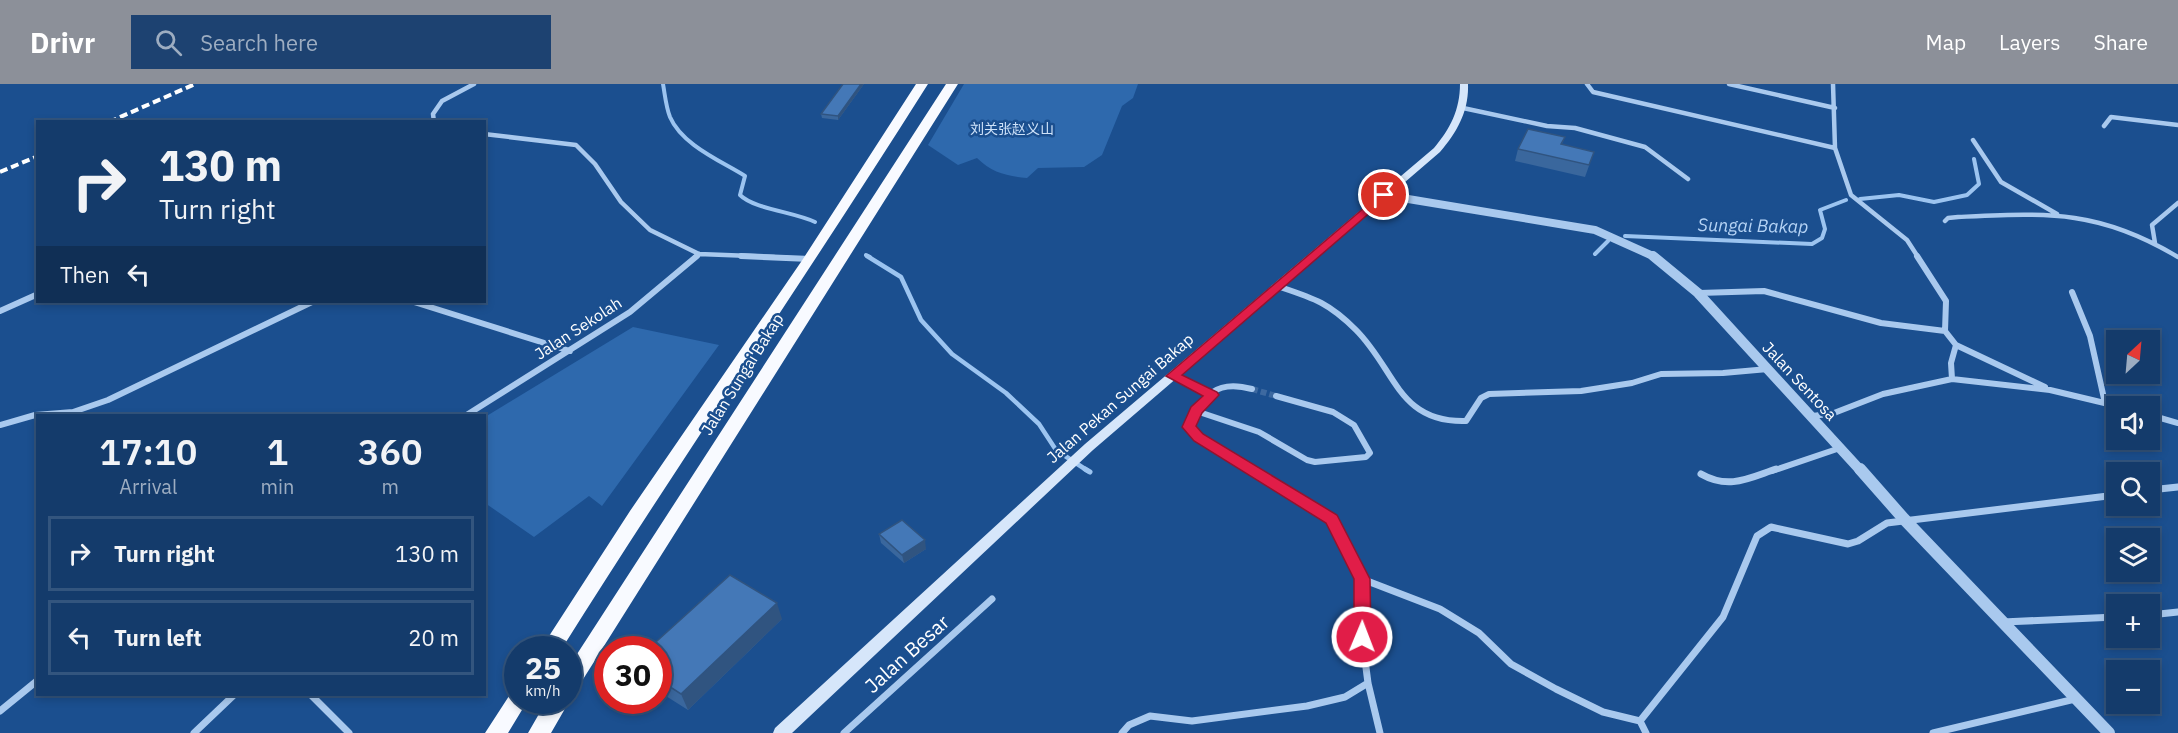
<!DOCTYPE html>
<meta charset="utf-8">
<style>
:root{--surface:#143b6b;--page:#1d4271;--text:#f1f3f6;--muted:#9dadc1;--line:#33557e;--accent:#8c9099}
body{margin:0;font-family:"IBM Plex Sans","Noto Sans SC",sans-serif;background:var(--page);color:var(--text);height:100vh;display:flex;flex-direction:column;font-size:22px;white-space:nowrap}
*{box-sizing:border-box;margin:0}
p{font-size:20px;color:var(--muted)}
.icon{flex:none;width:33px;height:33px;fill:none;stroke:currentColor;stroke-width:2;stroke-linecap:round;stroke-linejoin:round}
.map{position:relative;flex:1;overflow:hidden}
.details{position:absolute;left:36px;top:330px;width:450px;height:282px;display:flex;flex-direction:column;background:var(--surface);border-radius:0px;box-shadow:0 3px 9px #0003,0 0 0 2px var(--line)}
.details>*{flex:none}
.hud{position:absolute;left:36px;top:36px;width:450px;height:183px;border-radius:0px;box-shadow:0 3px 9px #0003,0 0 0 2px var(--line);background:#143b6b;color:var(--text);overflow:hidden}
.needle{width:39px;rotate:26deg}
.controls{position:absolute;left:2106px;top:246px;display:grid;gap:12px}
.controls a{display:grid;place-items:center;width:54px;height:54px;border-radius:0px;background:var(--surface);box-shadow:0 3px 9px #0003,0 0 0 2px var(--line);font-size:30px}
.speed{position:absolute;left:504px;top:552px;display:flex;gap:12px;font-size:30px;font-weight:700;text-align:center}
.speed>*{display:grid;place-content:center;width:78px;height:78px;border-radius:50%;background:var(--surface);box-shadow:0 3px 9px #0003,0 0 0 2px var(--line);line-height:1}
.speed small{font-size:15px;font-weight:400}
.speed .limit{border:9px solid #d22;background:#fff;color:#111}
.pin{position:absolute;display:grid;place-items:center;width:51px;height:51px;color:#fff;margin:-26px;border:3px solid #fff;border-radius:50%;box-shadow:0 2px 6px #0007}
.me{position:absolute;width:66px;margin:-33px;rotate:1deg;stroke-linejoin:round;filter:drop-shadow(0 0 4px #0008)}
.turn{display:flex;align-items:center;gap:21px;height:126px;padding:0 24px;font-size:27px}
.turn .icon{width:78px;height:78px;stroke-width:2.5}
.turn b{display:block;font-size:42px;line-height:51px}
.then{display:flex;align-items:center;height:57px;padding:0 24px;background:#0003;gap:12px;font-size:22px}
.eta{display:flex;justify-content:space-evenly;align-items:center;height:102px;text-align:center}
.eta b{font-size:36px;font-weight:600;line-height:42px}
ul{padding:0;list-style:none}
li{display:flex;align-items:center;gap:18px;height:75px;margin:0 12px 9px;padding:0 12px;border:3px solid var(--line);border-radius:0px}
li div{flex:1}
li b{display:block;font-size:22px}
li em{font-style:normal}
header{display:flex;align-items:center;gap:36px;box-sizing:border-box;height:84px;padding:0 30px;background:var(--accent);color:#fff}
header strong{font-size:28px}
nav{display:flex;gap:33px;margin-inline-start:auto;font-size:21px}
.search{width:420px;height:54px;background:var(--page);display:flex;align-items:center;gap:15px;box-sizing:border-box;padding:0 21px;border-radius:0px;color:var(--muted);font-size:22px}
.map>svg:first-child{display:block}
.green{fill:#2e69ad}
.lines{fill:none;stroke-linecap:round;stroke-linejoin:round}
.stream-far2{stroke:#9cc4f0;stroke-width:4}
.stream-far1{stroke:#9cc4f0;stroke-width:4.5}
.stream{stroke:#9cc4f0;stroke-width:5}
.minor-tunnel{stroke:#3d69a0;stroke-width:6;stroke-dasharray:6 3;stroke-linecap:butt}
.minor-far2{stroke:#a9c9ee;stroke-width:4.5}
.minor-far1{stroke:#a9c9ee;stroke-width:6}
.minor{stroke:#a9c9ee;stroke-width:7}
.tertiary-far2{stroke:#a9c9ee;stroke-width:8}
.tertiary-far1{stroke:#a9c9ee;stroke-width:10}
.tertiary{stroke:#a9c9ee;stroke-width:12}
.secondary{fill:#d6e6fa;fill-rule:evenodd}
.trunk{fill:#f8faff;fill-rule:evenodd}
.rail{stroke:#fff;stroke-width:4;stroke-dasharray:8 4;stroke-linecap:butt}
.wall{fill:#3a679d}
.shaded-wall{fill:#305480}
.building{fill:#4478b7;stroke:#305480;stroke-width:1.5}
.route{fill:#e11d48;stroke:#92132f;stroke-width:1.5}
.labels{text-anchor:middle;stroke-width:5;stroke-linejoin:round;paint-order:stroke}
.far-park-label{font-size:14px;fill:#cfe3fa;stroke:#1b4f8f}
.street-label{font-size:16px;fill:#fff;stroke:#1b4f8f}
.water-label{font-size:18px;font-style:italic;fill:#b5d3f5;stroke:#1b4f8f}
.near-street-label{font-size:20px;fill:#fff;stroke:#1b4f8f}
</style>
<header>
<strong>Drivr</strong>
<div class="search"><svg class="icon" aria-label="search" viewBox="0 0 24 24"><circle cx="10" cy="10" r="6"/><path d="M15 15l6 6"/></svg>Search here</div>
<nav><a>Map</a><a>Layers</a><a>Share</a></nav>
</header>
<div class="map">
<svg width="2178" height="649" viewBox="0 0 2178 649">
<rect width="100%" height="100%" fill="#1b4f8f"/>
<!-- green -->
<path class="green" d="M964,0H1138L1133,14L1122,22L1102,71L1084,83L1038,84L1027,94C1007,92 992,89 977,74L958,81L928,61Z
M633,243L719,261L602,422L589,412L534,453L485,419V333Z"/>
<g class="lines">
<!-- stream-far2 -->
<path class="stream-far2" d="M663,0C665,11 666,23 670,33C682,61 721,77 745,92L740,111C754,125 794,128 815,138
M1860,115L1899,111L1934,118L1967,111L1979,100L1974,75
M1625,152L1812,160L1822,154L1825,145L1820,126L1846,116
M1595,170L1608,157
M866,171L870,173"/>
<!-- stream-far1 -->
<path class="stream-far1" d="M867,172L901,193L921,236L952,270L1006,309L1039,340L1056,366L1088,387"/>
<!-- stream -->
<path class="stream" d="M1085,385L1090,388"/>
<!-- minor-tunnel -->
<path class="minor-tunnel" d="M1252,305L1276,312"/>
<!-- minor-far2 -->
<path class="minor-far2" d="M1587,0L1593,8L1835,64L1833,0
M1729,0L1835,24
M1463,24L1547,42L1575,44L1645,63L1688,95
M434,38L433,30L442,17L474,0
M2104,42L2111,33L2178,41
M484,50L576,61L595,80L621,118L650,146L699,170L774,173
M1973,56L2001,98L2057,130
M1835,64L1851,111L1907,156L1918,173
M1945,137L1948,134L1958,133C2047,129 2098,125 2178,173
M2155,159L2152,141L2178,119
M695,173L699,170"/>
<!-- minor-far1 -->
<path class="minor-far1" d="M741,172L810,175
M1917,172L1946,217L1945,247L1956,261L1951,279L1952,295
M1277,202C1313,214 1328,218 1356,246C1396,286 1398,339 1466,337L1481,314L1489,310L1581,307L1632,299L1661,290L1723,289L1768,285
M2072,208L2090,252L2105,319
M1699,209L1764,207L1881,239L1945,247
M414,218L570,267
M0,227L38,210
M1956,261L2045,303
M1173,292L1212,311
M1252,305C1215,295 1205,311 1189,343L1198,353L1253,387
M1196,327L1259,348L1307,376L1315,378L1366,373L1370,369L1354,341L1333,328L1276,312
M2150,331L2178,339
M465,332L630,228L697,172
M1813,332L1834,329L1883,310L1952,295L2050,306L2117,322
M0,341L35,331L73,328L108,316L312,218
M1772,387L1840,364"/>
<!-- minor -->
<path class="minor" d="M1250,385L1332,435L1362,495V553L1368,599L1380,649
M1701,390C1729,406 1749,394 1776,385
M2150,406L2178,403
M1362,495L1440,525L1479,549L1511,580L1556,605L1603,628L1640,637
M2150,531L2178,528
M2003,538L2116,533
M310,610L349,649
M0,627L38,596
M194,649L235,610
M844,649L992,515
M1122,649L1129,641L1150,632L1192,637L1307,622L1345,613L1368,599
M1646,649L1640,637L1723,533L1757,452L1771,443L1848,460L1858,457L1887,439L2116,411
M1933,649L2075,615"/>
<!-- tertiary-far2 -->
<path class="tertiary-far2" d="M1384,111L1595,146L1655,173"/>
<!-- tertiary-far1 -->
<path class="tertiary-far1" d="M1653,172L1698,209L1861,387"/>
<!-- tertiary -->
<path class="tertiary" d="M1860,385L1904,435L2109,649"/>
<!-- secondary -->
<path class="secondary" d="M1460,0H1468C1469,27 1457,48 1440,68L1093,366L792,649H773L775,644L1085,360L1434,64C1450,45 1460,26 1460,0Z"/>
<!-- trunk -->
<path class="trunk" d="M916,0H928C808,190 681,375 561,566H540L630,427L803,175Z
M946,0H958L575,608L568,611V584Z
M518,606V616H528L508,649H485L511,609Z
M568,614L570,616L551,649H528L547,616H568Z"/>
<!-- rail -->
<path class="rail" d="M109,38L195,0
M0,88L38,72"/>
</g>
<!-- wall -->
<path class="wall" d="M843,0H864L838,36L822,34L821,30Z
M1565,53L1562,60L1590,79L1585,93L1515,77L1518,65Z
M879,450L926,465L904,479L881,459Z
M782,535L688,626L658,607V566Z"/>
<!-- shaded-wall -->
<path class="shaded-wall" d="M861,0H864L838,36V32Z
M925,456L926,465L904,479L902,471Z
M777,519L782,535L688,626L681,610Z"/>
<!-- building -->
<path class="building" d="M843,0H861L838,32L821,30Z
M1528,45L1565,53L1561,60L1594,68L1589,81L1518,65Z
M902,436L925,456L902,471L879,450Z
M730,491L777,519L681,610L658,595V566H647Z"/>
<!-- route -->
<path class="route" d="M1384,107L1389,111L1388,113L1182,291L1217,308L1219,311L1202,329L1196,342L1203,350L1337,431L1370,495L1371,553L1368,558L1362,560L1357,558L1354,553V495L1326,439L1194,357L1182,343L1191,323L1203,312L1166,292Z"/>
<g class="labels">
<!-- far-park labels -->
<g class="far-park-label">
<text x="1012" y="50">刘关张赵义山</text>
</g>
<!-- street labels -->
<g class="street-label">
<text transform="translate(578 244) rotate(-33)" y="6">Jalan Sekolah</text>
<text transform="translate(742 290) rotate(-58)" y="6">Jalan Sungai Bakap</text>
<text transform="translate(1800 297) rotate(47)" y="6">Jalan Sentosa</text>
<text transform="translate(1120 314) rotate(-41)" y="6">Jalan Pekan Sungai Bakap</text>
</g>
<!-- water labels -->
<g class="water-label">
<text transform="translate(1753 142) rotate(1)" y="6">Sungai Bakap</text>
</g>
<!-- near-street labels -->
<g class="near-street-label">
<text transform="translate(907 570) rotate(-42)" y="7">Jalan Besar</text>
</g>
</g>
</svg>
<div class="controls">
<a><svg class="needle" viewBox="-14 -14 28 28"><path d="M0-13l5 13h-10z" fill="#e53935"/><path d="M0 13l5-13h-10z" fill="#9dadc1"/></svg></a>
<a><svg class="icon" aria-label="sound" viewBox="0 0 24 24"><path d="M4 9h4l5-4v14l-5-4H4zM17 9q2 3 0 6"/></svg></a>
<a><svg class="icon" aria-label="search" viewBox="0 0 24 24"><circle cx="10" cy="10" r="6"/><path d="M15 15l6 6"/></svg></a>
<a><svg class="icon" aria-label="layers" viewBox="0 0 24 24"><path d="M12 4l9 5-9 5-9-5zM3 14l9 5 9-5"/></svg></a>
<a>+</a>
<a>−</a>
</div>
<div class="speed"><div>25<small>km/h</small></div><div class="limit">30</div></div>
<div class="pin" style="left:1384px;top:111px;background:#d93025"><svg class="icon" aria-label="arrive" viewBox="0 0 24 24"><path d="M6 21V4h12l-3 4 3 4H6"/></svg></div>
<svg class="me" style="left:1362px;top:553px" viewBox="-20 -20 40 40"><circle r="17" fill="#e11d48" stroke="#fff" stroke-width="3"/><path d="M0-11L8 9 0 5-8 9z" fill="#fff"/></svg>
<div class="hud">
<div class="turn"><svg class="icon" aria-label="right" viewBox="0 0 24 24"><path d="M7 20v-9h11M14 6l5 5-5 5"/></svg><div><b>130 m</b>Turn right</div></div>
<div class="then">Then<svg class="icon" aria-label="left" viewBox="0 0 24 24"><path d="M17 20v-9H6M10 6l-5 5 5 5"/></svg></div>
</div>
<section class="details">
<div class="eta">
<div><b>17:10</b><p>Arrival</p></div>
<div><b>1</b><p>min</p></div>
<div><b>360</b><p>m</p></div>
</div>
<ul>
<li><svg class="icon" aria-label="right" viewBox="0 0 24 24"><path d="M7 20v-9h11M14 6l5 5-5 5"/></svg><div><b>Turn right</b></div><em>130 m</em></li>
<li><svg class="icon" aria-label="left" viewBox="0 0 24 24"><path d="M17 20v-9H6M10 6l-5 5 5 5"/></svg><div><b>Turn left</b></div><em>20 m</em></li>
</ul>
</section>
</div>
